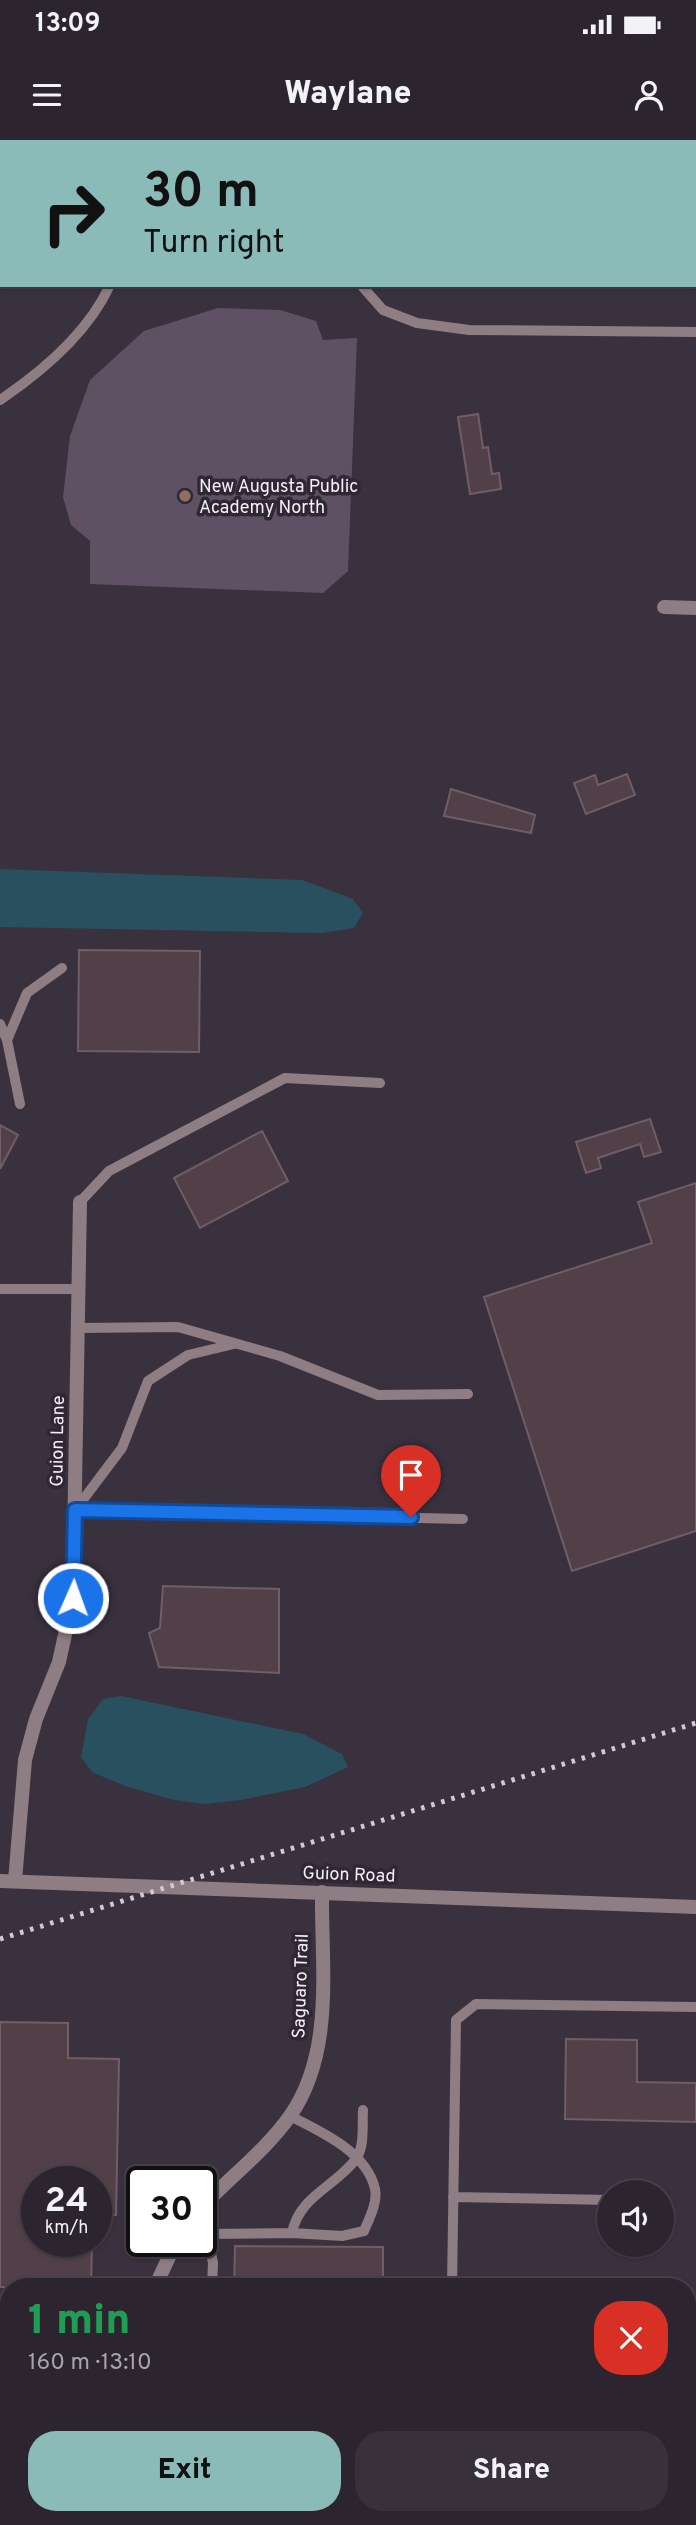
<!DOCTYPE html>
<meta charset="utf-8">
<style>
:root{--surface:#2c252f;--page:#38313b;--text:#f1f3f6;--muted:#a6a5aa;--line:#48424b;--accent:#8bbbb9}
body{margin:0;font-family:Overpass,sans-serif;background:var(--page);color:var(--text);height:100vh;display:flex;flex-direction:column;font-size:26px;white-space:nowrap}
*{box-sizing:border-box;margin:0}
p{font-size:23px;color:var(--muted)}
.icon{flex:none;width:38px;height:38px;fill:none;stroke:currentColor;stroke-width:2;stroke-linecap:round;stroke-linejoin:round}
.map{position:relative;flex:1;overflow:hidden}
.details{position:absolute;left:0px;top:2138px;width:696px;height:247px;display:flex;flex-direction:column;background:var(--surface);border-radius:28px 28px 0 0;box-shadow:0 2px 5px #0004,0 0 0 2px var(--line)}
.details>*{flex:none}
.hud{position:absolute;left:0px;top:0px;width:696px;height:147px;box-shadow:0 2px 5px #0004,0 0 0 2px var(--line);background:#8bbbb9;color:#111;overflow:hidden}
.buttons{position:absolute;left:597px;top:2040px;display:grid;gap:14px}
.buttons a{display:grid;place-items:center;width:77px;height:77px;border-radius:50%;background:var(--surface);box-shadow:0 2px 5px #0004,0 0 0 2px var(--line);font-size:35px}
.speed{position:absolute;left:21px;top:2026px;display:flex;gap:14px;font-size:35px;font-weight:700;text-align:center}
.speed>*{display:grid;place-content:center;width:91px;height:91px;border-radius:50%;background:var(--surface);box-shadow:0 2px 5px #0004,0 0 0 2px var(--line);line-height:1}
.speed small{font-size:18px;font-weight:400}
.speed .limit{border:4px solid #111;border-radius:10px;background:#fff;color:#111}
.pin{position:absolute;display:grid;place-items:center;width:60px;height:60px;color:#fff;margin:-72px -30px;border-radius:50% 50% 50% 0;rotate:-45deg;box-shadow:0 0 7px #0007}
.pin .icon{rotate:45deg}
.me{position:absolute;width:77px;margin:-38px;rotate:2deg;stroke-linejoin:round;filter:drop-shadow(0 0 5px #0008)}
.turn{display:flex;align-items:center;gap:24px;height:147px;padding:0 28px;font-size:32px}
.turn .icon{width:91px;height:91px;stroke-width:2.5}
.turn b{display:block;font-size:49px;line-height:60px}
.round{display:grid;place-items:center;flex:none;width:74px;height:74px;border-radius:28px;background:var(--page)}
.overview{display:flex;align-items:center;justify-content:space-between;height:119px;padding:0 28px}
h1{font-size:42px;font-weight:800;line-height:52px;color:#1e9e55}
.cta{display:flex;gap:14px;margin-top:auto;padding:14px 28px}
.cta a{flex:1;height:80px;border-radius:28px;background:var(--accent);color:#111;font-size:28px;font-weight:800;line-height:80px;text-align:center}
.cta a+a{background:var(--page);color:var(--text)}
.status{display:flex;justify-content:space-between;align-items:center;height:49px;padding:0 35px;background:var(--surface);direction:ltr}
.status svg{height:19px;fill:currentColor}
header{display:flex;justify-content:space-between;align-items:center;height:91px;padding:0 28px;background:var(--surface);font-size:32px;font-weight:800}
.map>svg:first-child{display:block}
.green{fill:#5e5163}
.water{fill:#29505f}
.building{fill:#524049;stroke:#705d66;stroke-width:2}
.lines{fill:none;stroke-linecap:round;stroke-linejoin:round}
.service{stroke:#8e7d83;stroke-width:10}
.minor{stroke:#8e7d83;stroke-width:14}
.tertiary{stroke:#8e7d83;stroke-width:14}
.rail{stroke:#d0cad4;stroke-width:5;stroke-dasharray:3.5 7;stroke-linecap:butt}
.route-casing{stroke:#114b97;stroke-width:18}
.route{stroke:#1a73e8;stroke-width:12}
.education-dot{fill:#8d6e63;stroke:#302734;stroke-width:2.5}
.labels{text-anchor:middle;stroke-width:7;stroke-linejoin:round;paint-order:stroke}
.poi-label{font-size:18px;fill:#f5eff8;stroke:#302734;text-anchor:start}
.street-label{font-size:18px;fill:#f5eff8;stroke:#302734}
</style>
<div class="status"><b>13:09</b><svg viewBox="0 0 49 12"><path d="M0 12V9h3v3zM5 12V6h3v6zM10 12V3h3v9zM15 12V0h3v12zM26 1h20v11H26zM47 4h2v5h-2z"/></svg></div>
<header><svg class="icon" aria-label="menu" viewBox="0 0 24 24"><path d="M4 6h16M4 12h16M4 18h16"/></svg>Waylane<svg class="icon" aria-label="person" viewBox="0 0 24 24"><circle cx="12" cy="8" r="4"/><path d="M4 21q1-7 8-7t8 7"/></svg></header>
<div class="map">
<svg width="696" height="2385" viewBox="0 0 696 2385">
<rect width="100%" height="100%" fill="#3a313f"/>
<!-- green -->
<path class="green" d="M218,168L280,170L316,181L323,200L357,198L348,431L323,453L90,444V401L71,385L63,357L70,296L90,240L144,191Z"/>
<!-- water -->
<path class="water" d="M0,729L302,740L353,759L363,773L354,788L321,793L0,787Z
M121,1556L303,1594L342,1614L348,1627L305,1647L241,1660L205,1664L174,1660L125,1646L92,1632L81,1617L88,1579L103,1559Z"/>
<!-- building -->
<path class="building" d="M478,274L483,308L488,307L492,334L499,333L501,349L470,354L458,277Z
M627,634L635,655L586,674L574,643L595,635L598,645Z
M451,649L535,675L531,693L444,676Z
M79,810L200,811L199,912L78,911Z
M650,979L661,1012L644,1017L640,1004L598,1018L601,1028L586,1033L576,1002Z
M0,985L18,995L0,1029Z
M262,991L288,1041L200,1088L174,1038Z
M696,1043V1391L572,1431L484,1157L652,1103L638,1062Z
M163,1446L279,1449V1533L159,1527L149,1493L160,1488Z
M0,1882L68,1883V1918L119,1919L116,2075H96V2042H37V2102H92L91,2147H0Z
M566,1899L637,1900V1942L696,1943V1982L565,1979Z
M235,2106L383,2107V2147H234Z"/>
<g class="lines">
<!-- service -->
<path class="service" d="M125,2V0
M361,145L383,170L417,183L469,190L696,192
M0,260C43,231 88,193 110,145
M0,884L7,900L27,853L62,828
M7,900L20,964
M80,1062L109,1031L285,938L380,943
M0,1149H79
M78,1188L178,1187L280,1216L378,1255L468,1254
M76,1369L122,1308L148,1241L188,1215L234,1204
M75,1370L463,1379
M290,1976C320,1991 367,2012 375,2049C378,2062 369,2079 364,2091L342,2096L292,2093
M453,2057L609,2060
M662,2061H665
M202,2092L207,2094L213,2123L212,2147
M207,2094L292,2093C299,2056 335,2047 356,2019C365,2006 362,1986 363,1970
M452,2147L456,1880L476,1864L696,1867
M561,2376V2385"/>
<!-- minor -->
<path class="minor" d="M664,467L696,468
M15,1741L25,1620L36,1579L59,1522L73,1458L80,1062
M201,2068C230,2037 266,2010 290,1976C335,1912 321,1825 322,1752
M155,2147L176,2102
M145,2385V2376"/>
<!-- tertiary -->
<path class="tertiary" d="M0,1741L696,1767"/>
<!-- rail -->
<path class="rail" d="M0,1799L696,1583"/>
</g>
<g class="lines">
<!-- route casing -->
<g class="route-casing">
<path id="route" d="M73,1458L75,1370L411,1377"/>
</g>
<!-- route -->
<use href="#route" class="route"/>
</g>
<!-- markers -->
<circle class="education-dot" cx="185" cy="356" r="7"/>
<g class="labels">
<!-- poi labels -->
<g class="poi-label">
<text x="199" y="352">New Augusta Public<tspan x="199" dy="21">Academy North</tspan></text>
</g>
<!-- street labels -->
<g class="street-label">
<text transform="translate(57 1301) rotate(-89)" y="6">Guion Lane</text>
<text transform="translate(349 1734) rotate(2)" y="6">Guion Road</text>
<text transform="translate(300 1846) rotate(-88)" y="6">Saguaro Trail</text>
</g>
</g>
</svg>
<div class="buttons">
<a><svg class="icon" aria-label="sound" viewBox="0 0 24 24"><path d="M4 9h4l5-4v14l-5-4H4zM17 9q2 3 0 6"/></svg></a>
</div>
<div class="speed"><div>24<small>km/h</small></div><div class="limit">30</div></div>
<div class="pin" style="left:411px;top:1377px;background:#d93025"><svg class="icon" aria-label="arrive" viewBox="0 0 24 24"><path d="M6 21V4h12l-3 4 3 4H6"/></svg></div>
<svg class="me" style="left:73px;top:1458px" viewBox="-20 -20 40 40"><circle r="17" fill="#1a73e8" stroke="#fff" stroke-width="3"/><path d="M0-11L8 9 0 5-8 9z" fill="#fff"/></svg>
<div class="hud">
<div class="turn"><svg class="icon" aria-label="right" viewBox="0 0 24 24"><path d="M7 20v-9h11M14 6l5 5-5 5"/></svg><div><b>30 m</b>Turn right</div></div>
</div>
<section class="details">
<div class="overview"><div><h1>1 min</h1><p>160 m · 13:10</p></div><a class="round" style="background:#d93025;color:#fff"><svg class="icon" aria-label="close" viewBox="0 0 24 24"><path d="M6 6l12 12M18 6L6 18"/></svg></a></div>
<div class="cta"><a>Exit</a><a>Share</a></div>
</section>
</div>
